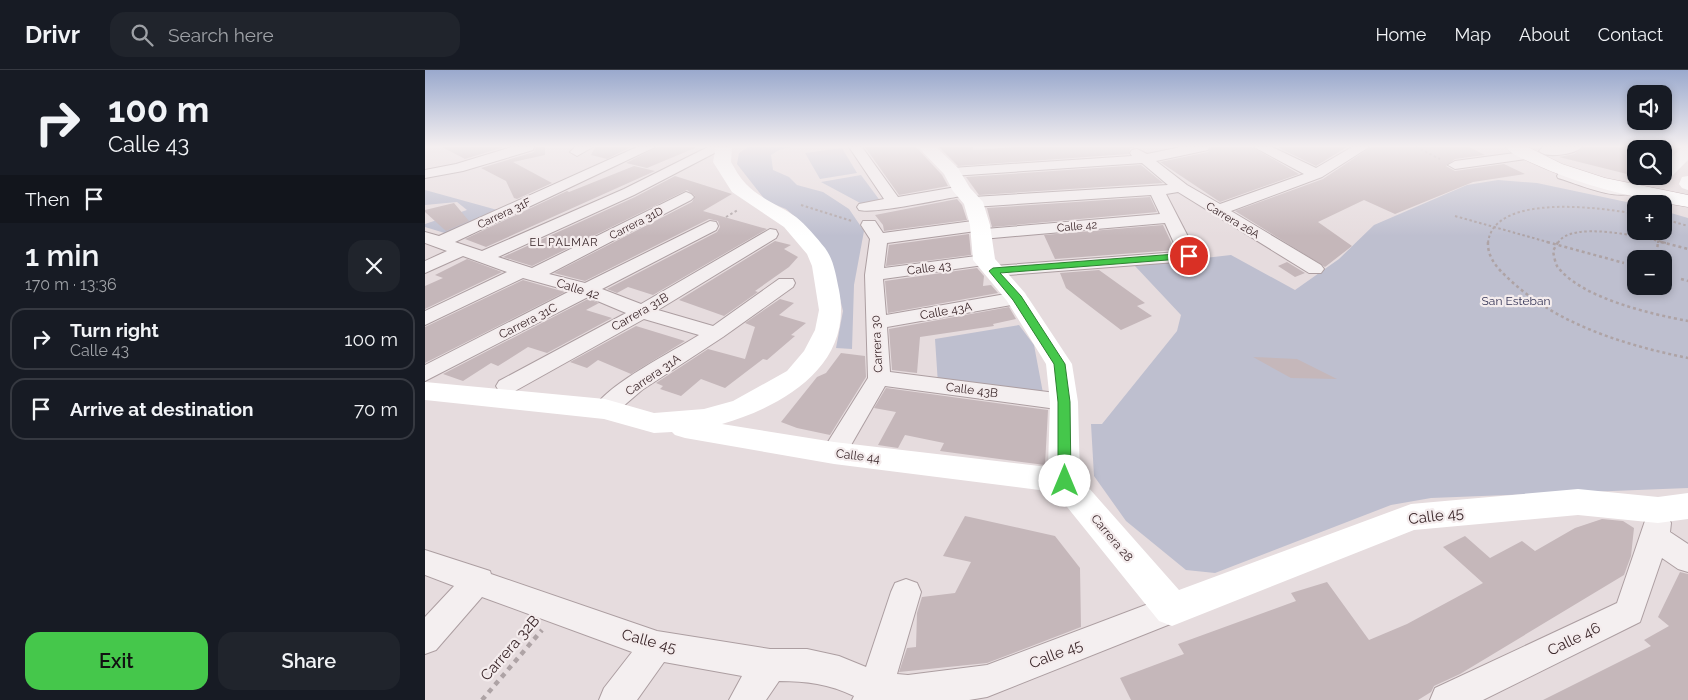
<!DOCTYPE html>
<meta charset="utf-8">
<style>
:root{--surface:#171b24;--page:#20242c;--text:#f1f3f6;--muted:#9ea1a6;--line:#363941;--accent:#45c74b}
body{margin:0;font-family:Raleway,sans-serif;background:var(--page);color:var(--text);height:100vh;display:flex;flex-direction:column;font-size:19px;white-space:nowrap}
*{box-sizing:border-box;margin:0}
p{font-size:16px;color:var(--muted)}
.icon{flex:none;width:28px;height:28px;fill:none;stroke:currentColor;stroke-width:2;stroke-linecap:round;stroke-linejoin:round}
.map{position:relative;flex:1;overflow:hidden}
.panel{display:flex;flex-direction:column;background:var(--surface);width:425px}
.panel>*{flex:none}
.top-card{background:#171b24;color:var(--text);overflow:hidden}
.controls{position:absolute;left:1202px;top:15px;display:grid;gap:10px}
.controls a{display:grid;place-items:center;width:45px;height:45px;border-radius:10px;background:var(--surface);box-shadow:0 2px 8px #0003;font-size:25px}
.pin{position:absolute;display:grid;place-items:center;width:42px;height:42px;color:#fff;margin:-21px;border:2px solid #fff;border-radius:50%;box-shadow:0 1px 5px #0007}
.me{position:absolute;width:55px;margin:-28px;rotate:0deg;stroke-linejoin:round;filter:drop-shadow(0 0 4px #0008)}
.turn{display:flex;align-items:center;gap:18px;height:105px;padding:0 25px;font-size:22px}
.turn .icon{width:65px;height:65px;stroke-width:2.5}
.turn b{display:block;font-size:35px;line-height:42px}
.then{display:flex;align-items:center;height:48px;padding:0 25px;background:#0003;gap:10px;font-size:19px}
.round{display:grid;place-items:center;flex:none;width:52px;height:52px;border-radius:15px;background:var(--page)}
.head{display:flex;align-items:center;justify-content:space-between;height:85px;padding:0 25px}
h1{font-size:30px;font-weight:600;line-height:38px}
.action{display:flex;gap:10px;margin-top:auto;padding:10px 25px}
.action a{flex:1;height:58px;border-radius:15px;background:var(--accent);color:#111;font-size:20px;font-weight:600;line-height:58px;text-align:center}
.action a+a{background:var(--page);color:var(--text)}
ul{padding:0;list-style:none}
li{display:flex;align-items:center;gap:15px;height:62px;margin:0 10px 8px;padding:0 15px;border:2px solid var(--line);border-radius:15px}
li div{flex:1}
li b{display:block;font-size:19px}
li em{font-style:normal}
header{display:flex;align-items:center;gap:30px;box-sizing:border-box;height:70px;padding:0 25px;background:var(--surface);border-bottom:1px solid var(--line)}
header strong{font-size:24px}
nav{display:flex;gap:28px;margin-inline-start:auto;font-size:18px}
.search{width:350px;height:45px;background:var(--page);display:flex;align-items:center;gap:12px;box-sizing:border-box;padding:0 18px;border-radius:15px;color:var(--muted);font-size:19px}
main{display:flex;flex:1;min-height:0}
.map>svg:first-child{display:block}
.green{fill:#bebfcf;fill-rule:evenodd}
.building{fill:#c5b7ba}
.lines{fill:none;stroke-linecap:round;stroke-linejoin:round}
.lane-casing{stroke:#ac9ea1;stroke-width:2}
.street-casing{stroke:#ac9ea1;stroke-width:2}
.primary-casing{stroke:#b19ca1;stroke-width:1}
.path-far2{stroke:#aea3a5;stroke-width:2;stroke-dasharray:2.5 2.5;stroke-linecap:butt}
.path-far1{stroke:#aea3a5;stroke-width:2.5;stroke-dasharray:3 3;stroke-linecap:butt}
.path{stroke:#aea3a5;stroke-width:4.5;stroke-dasharray:5 5;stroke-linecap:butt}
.lane{fill:#f4eff0;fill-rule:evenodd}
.street{fill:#f4eff0;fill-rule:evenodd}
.secondary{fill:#fff;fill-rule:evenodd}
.primary{fill:#fff;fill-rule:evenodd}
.route{fill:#45c74b;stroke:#2d8131}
.labels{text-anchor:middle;stroke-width:4.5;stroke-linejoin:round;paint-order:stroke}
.far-street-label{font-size:11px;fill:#3b272a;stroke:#f4eced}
.far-neighbourhood-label{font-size:11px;letter-spacing:1px;fill:#2c191c;stroke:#f4eced}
.street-label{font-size:12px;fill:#3b272a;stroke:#f4eced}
.park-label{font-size:12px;fill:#353556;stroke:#f4eced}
.near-street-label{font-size:15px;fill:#3b272a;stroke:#f4eced}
</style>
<header>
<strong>Drivr</strong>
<div class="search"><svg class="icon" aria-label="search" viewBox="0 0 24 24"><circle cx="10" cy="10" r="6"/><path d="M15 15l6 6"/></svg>Search here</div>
<nav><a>Home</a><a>Map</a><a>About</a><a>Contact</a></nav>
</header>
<main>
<section class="panel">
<div class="top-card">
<div class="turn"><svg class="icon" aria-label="right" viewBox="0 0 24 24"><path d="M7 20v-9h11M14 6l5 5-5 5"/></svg><div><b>100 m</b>Calle 43</div></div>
<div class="then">Then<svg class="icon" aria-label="arrive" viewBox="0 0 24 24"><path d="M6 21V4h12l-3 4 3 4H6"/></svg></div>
</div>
<div class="head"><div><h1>1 min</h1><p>170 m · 13:36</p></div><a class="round"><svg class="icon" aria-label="close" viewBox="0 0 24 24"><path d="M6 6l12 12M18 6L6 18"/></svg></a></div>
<ul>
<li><svg class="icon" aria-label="right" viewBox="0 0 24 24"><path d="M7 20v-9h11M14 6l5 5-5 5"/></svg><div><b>Turn right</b><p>Calle 43</p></div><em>100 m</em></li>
<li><svg class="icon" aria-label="arrive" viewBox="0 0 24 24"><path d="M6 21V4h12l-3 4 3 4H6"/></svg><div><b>Arrive at destination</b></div><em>70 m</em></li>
</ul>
<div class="action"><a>Exit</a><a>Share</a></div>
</section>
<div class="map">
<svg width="1263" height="630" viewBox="0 0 1263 630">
<rect width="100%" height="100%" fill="#e6dcde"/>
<!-- green -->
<path class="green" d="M323,77H367L354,80L346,85L348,100L364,107L372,115L398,122L424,139L439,161L429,215L427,279L411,278L418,241L408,200L375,151L361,139L341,131L312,94L314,83Z
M417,78L432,103L395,109L380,83Z
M436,105L456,132L437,134L396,112Z
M1073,110L1112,113L1211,134V161H1239V141L1263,148V418L1006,428L966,435L790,503L761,500L701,451L669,406L666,354H677L752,261L756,245L710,196L806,185L870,220L914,189L949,155L1042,115ZM1211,189H1239V216H1211Z
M0,120L76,141L23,164L0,157V154L42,140L32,132L0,135Z
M594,255L609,275L618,323L513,314L510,269Z"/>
<!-- building -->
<path class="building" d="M17,77H79L40,89Z
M111,77H120V85L88,92L127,113L92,129L89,128L81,111L56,98L109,82Z
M170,77H206L182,89L166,85Z
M232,77H270V78L222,98L201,93Z
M440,77H491L517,105L523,116L474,125Z
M514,77H548V80L589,77H710L705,79L704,84L533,96Z
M786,77H827L874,104L795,132L735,92L783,82Z
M852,77H922L891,96Z
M946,77H1044L1060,85L1030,89L1021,96L1030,101L1079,94L1100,104L1048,112L970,144L939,130L893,152L927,176L900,197L810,141L898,109Z
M1159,77H1219L1224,79H1211L1210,106L1134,87L1149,84Z
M716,95L738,113L554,125L541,107Z
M209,96L230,101L61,177L40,169L142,121L144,122Z
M250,106L307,124L278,141L342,159L228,225L203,217L192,223L182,219L292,162L295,157L293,151L284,149L160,211L129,203L267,132L270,126L262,120L107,196L78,187L210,127Z
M725,127L732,142L567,157L562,138Z
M532,129L537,135L542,150L459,161L458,155L450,145Z
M29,133L44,151L21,161L0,142V140Z
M738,155L750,180L630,189L619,165Z
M544,164L546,185L461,196L464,175Z
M350,171L366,175L359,179L373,187L364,197L330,221L333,222L299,246L254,230Z
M42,189L77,202L0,239V216L18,208L10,205Z
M862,192L880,203L870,207L853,196Z
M552,198L559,206L558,216L566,215L573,223L463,243L460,211Z
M674,200L720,233L712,236L727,246L696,260L641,218L635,203Z
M98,210L140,222L0,293V257Z
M163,229L174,233L161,240L187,248L122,283L103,277L73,296L66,293L38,311L18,304Z
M355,229L369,233L354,245L381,253L366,265L370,266L342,290L338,289L300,318L276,309L256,326L235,319L238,316L231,313L283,279L320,289L330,257L320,253Z
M584,237L591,249L568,254L569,256L495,267L492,303L467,300L464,259Z
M211,256L260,271L206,304L173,290L162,298L145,292Z
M416,283L440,286L441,307L405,365L372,358L356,352L392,307L401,303Z
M828,287L872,289L912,309L866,308Z
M461,318L623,340L620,395L515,381L519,373L480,365L473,378L453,375L471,342L449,338Z
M540,446L630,466L655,498L656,557L562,593L474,602L482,578L491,577L492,543L497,527L530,523L546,492L518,486Z
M1177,449L1198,451L1209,458L1206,486L1199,505L1035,604L1009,616L1006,622L993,630H706L695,608L759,584L753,574L871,531L866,523L902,512L944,570L982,554L1058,513L1018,477L1040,466L1065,488L1097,471L1110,481L1150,458Z
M1255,502L1263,504V630H1118L1226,576L1219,570L1244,556L1233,547Z"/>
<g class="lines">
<!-- lane casing -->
<g class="lane-casing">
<path id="lane" d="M1136,99L1143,101L1140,105C1157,111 1174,118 1192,120C1198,120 1203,119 1208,122C1193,132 1150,113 1133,108L1132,106Z"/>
</g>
<!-- street casing -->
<g class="street-casing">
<path id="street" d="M87,77H109L108,80L38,101L0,108V100L31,94Z
M150,77H168L152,86L145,82Z
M212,77H230L30,172L57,181L199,119L283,77H301L209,125L73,187L107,198L261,122L266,124L269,127L266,130L124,204L160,213L285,151L291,152L293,156L291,160L177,219L216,234L345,159L351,160L353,164L351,168L233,240L288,256L354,209H368L370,213L368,217L298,267L217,320L188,345L180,347L172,345L168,339C184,313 247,282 274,265L219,249L90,321L82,323L74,321L71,316L74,311L201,243L163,227L0,311V295L145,221L98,208L0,255V241L82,202L38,186L0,203V191L22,181L0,173V162L14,166Z
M424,77H437L473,127L537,116L545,121L537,126C516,129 451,144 434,140L432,137L434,134L459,129Z
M756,77H784L783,80L731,91L762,115L795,134L879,104L829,77H847L891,98L927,77H944L897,107L806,141L896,195L899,199L896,203H884L753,122L741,124L773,186L770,190L764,191L569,206L563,205L560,201L563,197L569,196L753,182L740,153L557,169L551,168L549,164L551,161L462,173L459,198L559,185L565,186L568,190L565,194L559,195L458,209L461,245L592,222L599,224L602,228L599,232L592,234L462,257L465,302L639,324L647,326L651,332L647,338L639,340L460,316L418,389L409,392L400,389L396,383L443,308L440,205L445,169L436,155L438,151H450L458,163L555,150L561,151L563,155L560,159L735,144L726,125L548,137L540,132L548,127L743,115L717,93L527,106L520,102L527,98L707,86L705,83L707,80L712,79L722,84Z
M1118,77H1157C1151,84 1121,89 1114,81Z
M1104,81L1111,85L1109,88L1030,99L1023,95L1030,91Z
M1232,442L1242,445L1246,453L1245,462L1263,474V502L1253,499L1237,488L1215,552L1058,630H1005L1010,618L1192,533L1222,445Z
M0,480L65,501L66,504L232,561L345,579H382L414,586L441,597L466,522L470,513L481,509L492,513L496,522L472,604L483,605L562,595L747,525L758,529L762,539L758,549L562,627L544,630H427L429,626C404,614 381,611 354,611L341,630H304L317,606L239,592L212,630H174L179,618L207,582L57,527L11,580L0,584V547L29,516L0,505Z"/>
</g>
<!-- primary casing -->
<g class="primary-casing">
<path id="primary" d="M1081,77H1103L1137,94L1180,108L1263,125V137C1209,128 1157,116 1107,93C1099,89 1086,85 1081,77Z"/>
</g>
<!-- path-far2 -->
<path class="path-far2" d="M991,77L1015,89
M376,135L427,151
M1030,146L1126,173
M301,147L313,140
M1239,149L1263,156
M1063,173C1068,122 1179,138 1211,144
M1133,173C1145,150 1220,167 1241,173
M1233,173L1234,161"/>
<!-- path-far1 -->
<path class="path-far1" d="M1063,172C1062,188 1074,200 1085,210C1133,255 1200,275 1263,288
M1122,172L1199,193
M1133,172L1128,181C1129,186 1130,192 1132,196C1155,228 1226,244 1263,251
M1236,172L1263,179
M1231,189L1233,172
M1256,209L1263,211"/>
<!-- path -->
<path class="path" d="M57,630L117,560"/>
<!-- lane -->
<use href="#lane" class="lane"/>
<!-- street -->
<use href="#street" class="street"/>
<!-- secondary -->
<path class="secondary" d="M291,77H307L306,92C310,99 315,108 321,114C334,128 356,136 371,147C381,155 392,168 400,178C409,190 411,206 414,220C429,295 359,336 297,354L409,372L623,397L625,332L621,294L582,231L548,190L545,155L539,134L528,121L519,104L493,77H511L533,98L545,118L558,132L565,155L570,189L600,223L647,294L653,332L655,408L754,520L986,434L1153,419L1233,427L1263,423V449L1233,453L1153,445L989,460L747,556L734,551L630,422L409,394L260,368L250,365L247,362L229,363L179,349L0,330V312L180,329L229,343L279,339L308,331L362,301L379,281L390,260L394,240L387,196L382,184L359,157L307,122L288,92Z
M1257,77H1263V90L1245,108H1233L1232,106H1239V95Z
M1263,106V120L1257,118L1254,114L1257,107Z"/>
<!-- primary -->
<use href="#primary" class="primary"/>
</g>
<!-- sky -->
<linearGradient id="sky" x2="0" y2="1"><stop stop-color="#9aa9cd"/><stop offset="0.46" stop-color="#f4eff0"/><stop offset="1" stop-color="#f4eff0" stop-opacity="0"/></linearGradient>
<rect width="1263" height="166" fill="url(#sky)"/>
<!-- route -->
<path class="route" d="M764,183L769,186L768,188L575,203L596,226L640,294L645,332L646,411L644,415H635L633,411V332L629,294L588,230L564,201L568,198Z"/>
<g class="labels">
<!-- far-street labels -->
<g class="far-street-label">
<text transform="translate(79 143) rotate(-25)" y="4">Carrera 31F</text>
<text transform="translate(808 150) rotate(31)" y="4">Carrera 26A</text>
<text transform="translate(211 153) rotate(-27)" y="4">Carrera 31D</text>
<text transform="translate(652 156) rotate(-5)" y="4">Calle 42</text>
</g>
<!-- far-neighbourhood labels -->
<g class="far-neighbourhood-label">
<text x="139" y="176">EL PALMAR</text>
</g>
<!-- street labels -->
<g class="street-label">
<text transform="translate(504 198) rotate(-7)" y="4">Calle 43</text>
<text transform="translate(153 219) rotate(17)" y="4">Calle 42</text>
<text transform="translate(521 241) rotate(-10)" y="4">Calle 43A</text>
<text transform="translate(215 242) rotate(-30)" y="4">Carrera 31B</text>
<text transform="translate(103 251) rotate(-27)" y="4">Carrera 31C</text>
<text transform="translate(452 274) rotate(-93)" y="4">Carrera 30</text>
<text transform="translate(228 305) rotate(-34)" y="4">Carrera 31A</text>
<text transform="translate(547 320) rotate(7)" y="4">Calle 43B</text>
<text transform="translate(433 386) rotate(7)" y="4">Calle 44</text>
<text transform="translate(687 468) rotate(50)" y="4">Carrera 28</text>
</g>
<!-- park labels -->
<g class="park-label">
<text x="1091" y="235">San Esteban</text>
</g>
<!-- near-street labels -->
<g class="near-street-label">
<text transform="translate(1011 446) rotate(-7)" y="5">Calle 45</text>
<text transform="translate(1149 569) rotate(-26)" y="5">Calle 46</text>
<text transform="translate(224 571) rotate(15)" y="5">Calle 45</text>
<text transform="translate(85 578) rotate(-49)" y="5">Carrera 32B</text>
<text transform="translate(631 584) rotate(-21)" y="5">Calle 45</text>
</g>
</g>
</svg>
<div class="controls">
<a><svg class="icon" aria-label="sound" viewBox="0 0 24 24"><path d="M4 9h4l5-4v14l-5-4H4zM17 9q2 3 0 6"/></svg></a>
<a><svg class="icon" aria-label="search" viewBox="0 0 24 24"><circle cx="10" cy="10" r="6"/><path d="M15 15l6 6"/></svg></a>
<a>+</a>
<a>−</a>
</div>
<div class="pin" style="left:764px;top:186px;background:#d93025"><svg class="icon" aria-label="arrive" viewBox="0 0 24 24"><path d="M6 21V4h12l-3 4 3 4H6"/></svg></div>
<svg class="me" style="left:640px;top:411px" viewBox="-20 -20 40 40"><circle r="19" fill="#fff"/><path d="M0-13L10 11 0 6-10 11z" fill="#45c74b"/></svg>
</div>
</main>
